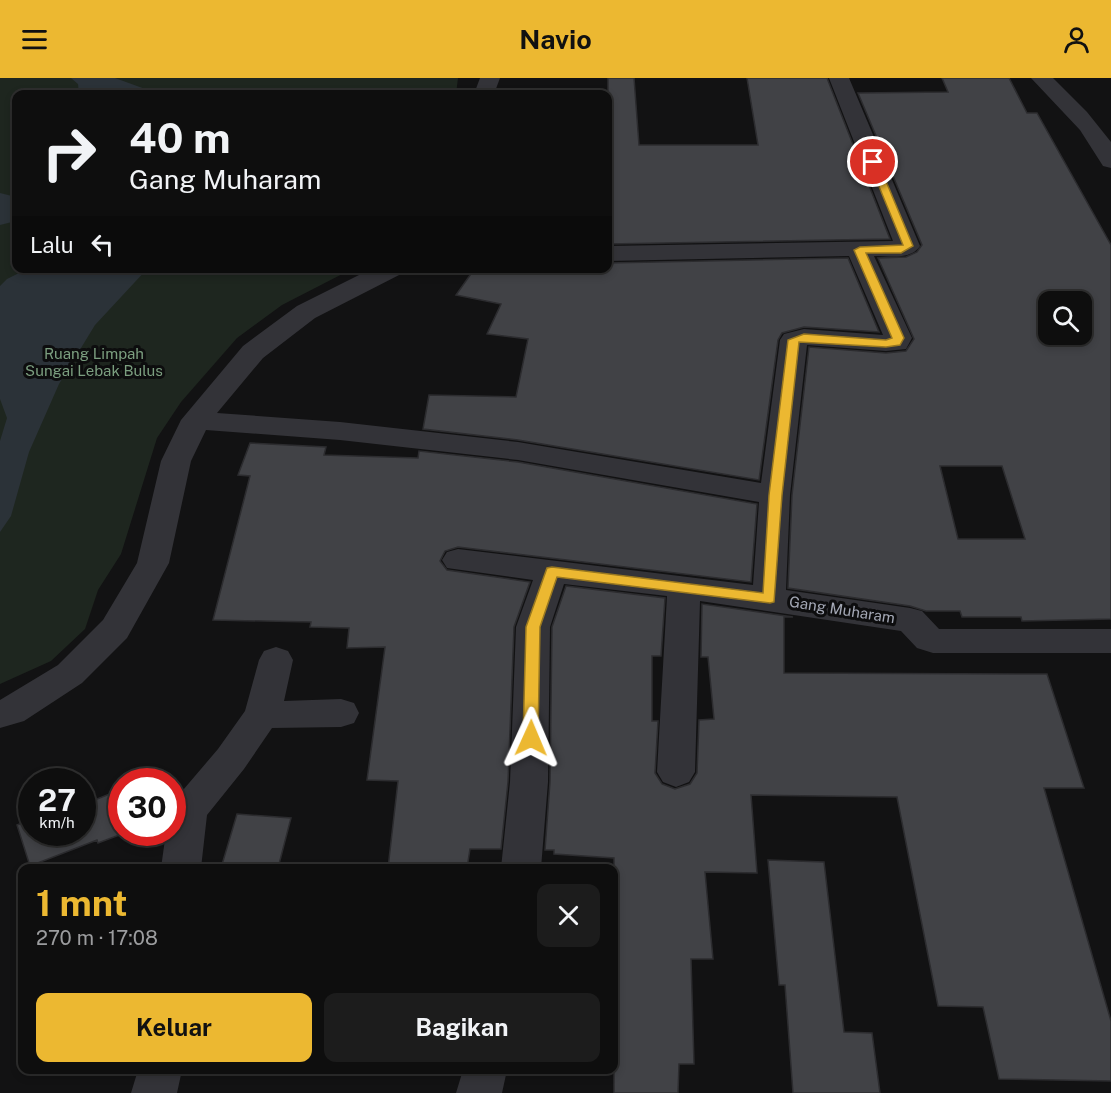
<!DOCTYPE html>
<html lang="id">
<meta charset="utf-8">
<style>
:root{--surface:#0e0e0e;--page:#1c1c1c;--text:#f1f3f6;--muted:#9b9c9e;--line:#2e2e2e;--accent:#ecb831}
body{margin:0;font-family:"Public Sans",sans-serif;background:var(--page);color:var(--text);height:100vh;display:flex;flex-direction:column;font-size:22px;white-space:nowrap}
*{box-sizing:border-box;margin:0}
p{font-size:20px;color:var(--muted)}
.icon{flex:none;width:33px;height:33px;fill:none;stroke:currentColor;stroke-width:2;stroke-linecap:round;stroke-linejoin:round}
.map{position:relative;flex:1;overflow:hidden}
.panel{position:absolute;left:18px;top:786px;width:600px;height:210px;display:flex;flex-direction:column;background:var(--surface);border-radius:12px;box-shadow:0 3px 9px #0003,0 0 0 2px var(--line)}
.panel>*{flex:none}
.banner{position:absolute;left:12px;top:12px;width:600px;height:183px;border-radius:12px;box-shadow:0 3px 9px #0003,0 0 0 2px var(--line);background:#0e0e0e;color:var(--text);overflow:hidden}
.buttons{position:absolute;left:1038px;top:213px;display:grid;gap:12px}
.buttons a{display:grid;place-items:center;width:54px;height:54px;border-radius:12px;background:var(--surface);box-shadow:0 3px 9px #0003,0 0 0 2px var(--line);font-size:30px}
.speed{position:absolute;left:18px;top:690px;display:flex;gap:12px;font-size:30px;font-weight:700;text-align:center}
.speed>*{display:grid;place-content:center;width:78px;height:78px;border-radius:50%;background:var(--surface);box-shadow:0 3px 9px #0003,0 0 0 2px var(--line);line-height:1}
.speed small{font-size:15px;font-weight:400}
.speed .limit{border:9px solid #d22;background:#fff;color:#111}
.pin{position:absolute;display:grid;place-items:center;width:51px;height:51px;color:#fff;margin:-26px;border:3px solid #fff;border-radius:50%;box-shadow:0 2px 6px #0007}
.me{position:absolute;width:66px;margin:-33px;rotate:1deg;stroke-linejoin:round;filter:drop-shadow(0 0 4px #0008)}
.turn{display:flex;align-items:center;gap:21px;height:126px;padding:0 18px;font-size:27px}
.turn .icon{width:78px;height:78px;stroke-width:2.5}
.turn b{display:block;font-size:42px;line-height:51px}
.then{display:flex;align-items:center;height:57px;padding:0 18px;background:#0003;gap:12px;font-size:22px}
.round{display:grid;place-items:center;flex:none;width:63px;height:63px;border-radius:12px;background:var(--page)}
.headline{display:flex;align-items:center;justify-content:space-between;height:102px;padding:0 18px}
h1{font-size:36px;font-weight:700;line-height:45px;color:var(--accent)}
.button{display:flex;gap:12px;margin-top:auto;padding:12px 18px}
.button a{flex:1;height:69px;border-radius:12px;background:var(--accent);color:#111;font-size:24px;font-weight:700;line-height:69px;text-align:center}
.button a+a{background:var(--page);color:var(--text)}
header{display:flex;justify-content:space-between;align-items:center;height:78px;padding:0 18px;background:var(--accent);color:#111;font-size:27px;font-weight:700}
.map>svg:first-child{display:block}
.green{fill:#1e261f}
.water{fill:#2b3238}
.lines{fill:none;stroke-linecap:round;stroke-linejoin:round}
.river{fill:#2b3238;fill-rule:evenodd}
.building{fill:#414246;stroke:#2c2c2f;stroke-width:1.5;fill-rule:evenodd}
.street{fill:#333338;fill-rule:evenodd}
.route{fill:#ecb831;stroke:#997820;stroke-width:1.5}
.labels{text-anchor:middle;stroke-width:6;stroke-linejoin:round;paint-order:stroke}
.park-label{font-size:15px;fill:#7b9e7f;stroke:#0d0d0e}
.street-label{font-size:15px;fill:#a3a7b4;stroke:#0d0d0e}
</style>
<header><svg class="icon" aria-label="menu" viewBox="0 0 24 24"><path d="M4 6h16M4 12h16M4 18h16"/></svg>Navio<svg class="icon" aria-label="person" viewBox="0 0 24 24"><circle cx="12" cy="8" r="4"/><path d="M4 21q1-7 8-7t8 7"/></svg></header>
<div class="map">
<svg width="1111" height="1015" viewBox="0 0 1111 1015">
<rect width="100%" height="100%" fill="#121213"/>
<!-- green -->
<path class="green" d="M0,0H458L456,16H16V190L352,191L282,227L237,260L181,324L157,360L121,476L98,512L85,551L51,583L0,606Z"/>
<!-- water -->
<path class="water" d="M71,0H115L159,16H79L78,6Z
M27,191H147L95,247L59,306L29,374L11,438L0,454V363L7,340L0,321V208L7,201Z"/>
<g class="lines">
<!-- river -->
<path class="river" d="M0,115L16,119V143L0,147Z"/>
</g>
<!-- building -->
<path class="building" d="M608,0H634L639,67H758L747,0H827L890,161L608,166Z
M942,0H1009L1027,35H1037L1111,167V541L1022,543L1021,539H962L960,533H926L910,528L788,510L792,417L809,269L886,275L906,273L914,261L878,180L906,179L917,174L922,167L858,15L948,14ZM1048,224H1082V256H1048ZM940,388H1002L1025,461H958Z
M848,180L879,254L804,249L782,255L778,262L759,402L518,362L423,351L429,317L516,319L528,261L487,256L501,226L456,217L475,190H608V185Z
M250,365L326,369L324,377L418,380L419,373L518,384L757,426L751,504L458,469L445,473L440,483L447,492L530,504L514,549L508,704L501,771H470L467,790H388L398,703L367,702L385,569L347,570L349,550L310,549L311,544L213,542L250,398L238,397Z
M566,508L665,520L661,578H652V643H658L655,695L662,706L675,711L690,706L697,695L699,642L714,641L708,579H701L702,526L793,539H784V595L1047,596L1084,710H1044L1111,943V1003L999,1001L983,929L938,928L897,719L751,717L757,795L705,794L713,881H691L694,986H679L678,1015H614V780L554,776V772H545L550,704L552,549Z
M122,711V756L98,765L97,762L30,788L17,747L32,741V754H82V727Z
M237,736L291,740L278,790H221Z
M768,782L824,784L844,954L872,955L880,1015H793L785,907H779Z"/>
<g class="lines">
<!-- street -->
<path class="street" d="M480,0H500L494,16H474Z
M829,0H849L920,168C911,182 890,178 874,178L912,260L906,271L886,273L807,267L790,417L786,512L910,530L922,533L939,551H1111V575H933L917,570L901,553L700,523L695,694L689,704L676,709L663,704L657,694L667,518L564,506L550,549L548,704L541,790H501L510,704L516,549L533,502L447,490L442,482L447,474L458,471L753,507L759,424L518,382L340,362L206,352L191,383L169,485L127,560L82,605L24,643L0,650V622L58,587L103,542L137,485L161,383L181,342L243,268L297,228L373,190H406L403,195L315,240L263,280L217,335L340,344L518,364L761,405L780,262L784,256L804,251L883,257L849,178L608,183V168L893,163Z
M1031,0H1053L1087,34L1111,64V90L1103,88L1080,52Z
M276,569L288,573L293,582L284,623L341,621L354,625L359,635L354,645L341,649L272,650L244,691L207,737L201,790H161L166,754H172V725L218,671L245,633L259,582L264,573Z
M138,992H182L177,1015H131Z
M463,992H507L502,1015H456Z"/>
</g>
<!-- route -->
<path class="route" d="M873,81L878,84L913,168L901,175H866L904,260L900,267L886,269L799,264L782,417L774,524L770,525L557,499L540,549L538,660L536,664H525L523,660L526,549L547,490L552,489L763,515L769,417L788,262L804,256L886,262L892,260L854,172L860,169L903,167L869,84Z"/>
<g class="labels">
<!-- park labels -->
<g class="park-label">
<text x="94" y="281">Ruang Limpah<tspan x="94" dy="17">Sungai Lebak Bulus</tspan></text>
</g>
<!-- street labels -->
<g class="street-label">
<text transform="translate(842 532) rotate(9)" y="5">Gang Muharam</text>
</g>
</g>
</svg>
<div class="buttons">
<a><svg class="icon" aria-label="search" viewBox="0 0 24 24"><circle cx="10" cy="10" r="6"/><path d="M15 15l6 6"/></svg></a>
</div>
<div class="speed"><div>27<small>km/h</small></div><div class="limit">30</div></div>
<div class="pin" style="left:873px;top:84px;background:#d93025"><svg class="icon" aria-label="arrive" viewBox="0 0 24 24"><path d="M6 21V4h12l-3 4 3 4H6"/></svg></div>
<svg class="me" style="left:531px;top:660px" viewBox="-20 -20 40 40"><path d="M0-17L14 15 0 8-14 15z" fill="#ecb831" stroke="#fff" stroke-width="4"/></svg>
<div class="banner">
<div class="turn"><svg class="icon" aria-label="right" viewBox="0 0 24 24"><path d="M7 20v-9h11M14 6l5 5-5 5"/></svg><div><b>40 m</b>Gang Muharam</div></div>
<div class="then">Lalu<svg class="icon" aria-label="left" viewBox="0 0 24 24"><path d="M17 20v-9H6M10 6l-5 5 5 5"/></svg></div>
</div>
<section class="panel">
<div class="headline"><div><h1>1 mnt</h1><p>270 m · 17:08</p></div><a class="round"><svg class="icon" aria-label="close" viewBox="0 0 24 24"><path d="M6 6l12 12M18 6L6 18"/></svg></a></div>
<div class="button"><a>Keluar</a><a>Bagikan</a></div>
</section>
</div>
